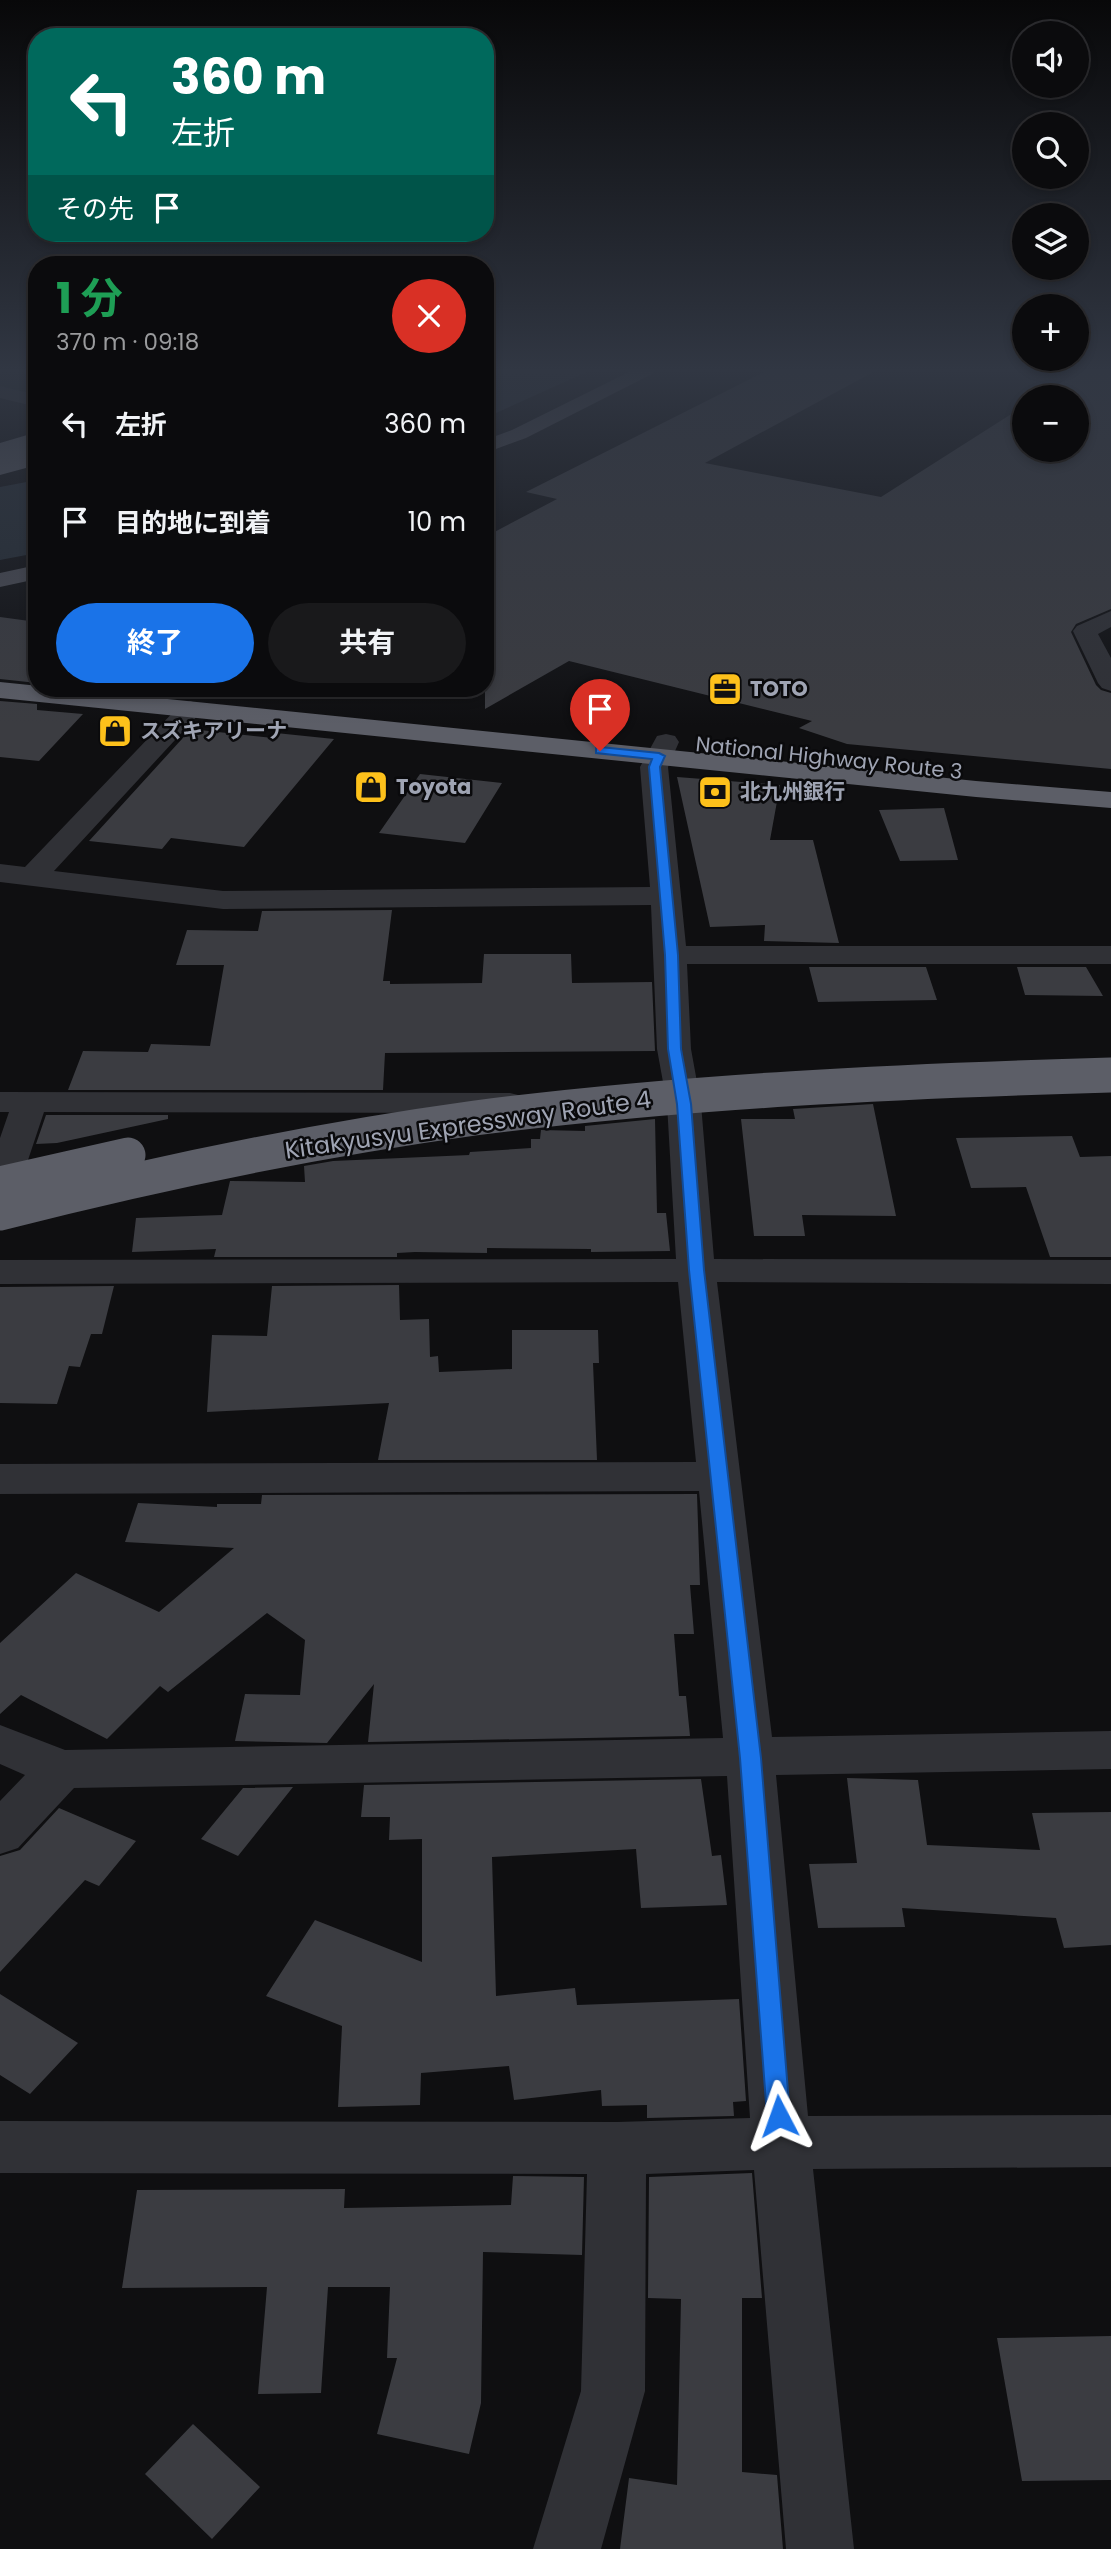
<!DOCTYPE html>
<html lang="ja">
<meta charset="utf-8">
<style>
:root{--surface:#0b0b0d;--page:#19191b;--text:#f1f3f6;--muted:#9a9b9d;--line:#2b2b2e;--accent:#1a73e8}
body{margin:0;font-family:Poppins,"Noto Sans JP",sans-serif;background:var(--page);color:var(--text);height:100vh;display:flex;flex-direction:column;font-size:26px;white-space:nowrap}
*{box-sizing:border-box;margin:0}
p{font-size:23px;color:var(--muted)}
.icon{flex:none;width:38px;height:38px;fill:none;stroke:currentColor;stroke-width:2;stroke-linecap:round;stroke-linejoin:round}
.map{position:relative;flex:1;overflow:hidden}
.details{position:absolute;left:28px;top:256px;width:466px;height:441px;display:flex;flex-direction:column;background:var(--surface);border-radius:28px;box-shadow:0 4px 10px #0003,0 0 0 2px var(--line)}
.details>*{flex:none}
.guide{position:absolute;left:28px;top:28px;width:466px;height:214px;border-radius:28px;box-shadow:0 4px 10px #0003,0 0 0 2px var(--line);background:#00695c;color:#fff;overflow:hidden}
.controls{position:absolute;left:1012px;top:21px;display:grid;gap:14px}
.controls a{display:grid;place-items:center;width:77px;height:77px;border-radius:50%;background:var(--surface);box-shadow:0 4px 10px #0003,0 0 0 2px var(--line);font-size:35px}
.pin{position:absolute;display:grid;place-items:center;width:60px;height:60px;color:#fff;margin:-72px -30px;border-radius:50% 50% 50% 0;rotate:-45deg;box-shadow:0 0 7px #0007}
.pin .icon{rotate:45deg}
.me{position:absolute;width:77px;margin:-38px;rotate:356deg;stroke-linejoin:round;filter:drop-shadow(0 0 5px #0008)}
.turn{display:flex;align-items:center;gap:24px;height:147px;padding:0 28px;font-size:32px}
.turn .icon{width:91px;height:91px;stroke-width:2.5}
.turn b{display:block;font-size:49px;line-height:60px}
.then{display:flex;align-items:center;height:66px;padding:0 28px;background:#0003;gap:14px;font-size:26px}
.round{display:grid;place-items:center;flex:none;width:74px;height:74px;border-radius:37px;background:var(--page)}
.overview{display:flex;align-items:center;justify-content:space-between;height:119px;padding:0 28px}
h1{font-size:42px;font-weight:700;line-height:52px;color:#1e9e55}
.primary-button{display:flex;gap:14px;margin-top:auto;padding:14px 28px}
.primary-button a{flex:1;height:80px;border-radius:42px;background:var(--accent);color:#fff;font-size:28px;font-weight:700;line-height:80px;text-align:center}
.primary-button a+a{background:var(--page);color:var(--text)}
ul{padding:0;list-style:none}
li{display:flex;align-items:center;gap:21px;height:98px;padding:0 28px}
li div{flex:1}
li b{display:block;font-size:26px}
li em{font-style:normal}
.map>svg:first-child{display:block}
.green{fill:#19211b}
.water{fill:#252d35}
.building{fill:#3b3c41}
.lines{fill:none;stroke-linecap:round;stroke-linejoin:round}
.minor{fill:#303136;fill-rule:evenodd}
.major{fill:#4c4d55;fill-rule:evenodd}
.highway{fill:#5c5e67;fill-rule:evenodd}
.highway-bridge-far1{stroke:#5c5e67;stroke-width:21}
.highway-bridge{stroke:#5c5e67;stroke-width:35}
.route{fill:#1a73e8;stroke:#114b97;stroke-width:2}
.labels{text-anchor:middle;stroke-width:5;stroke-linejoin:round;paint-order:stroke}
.far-poi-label{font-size:21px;font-weight:bold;fill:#9fa4b3;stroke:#0a0a0c;text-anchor:start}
.far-street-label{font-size:21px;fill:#9fa4b3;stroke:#0a0a0c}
.street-label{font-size:24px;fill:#9fa4b3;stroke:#0a0a0c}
</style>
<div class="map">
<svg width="1111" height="2549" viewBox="0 0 1111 2549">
<rect width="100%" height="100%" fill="#0f0f11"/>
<!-- green -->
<path class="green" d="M0,370H37V396L0,388Z"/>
<!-- water -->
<path class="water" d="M485,370H591L485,418Z
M37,480V553L0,560V487Z"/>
<!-- building -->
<path class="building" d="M768,370H877L705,463L881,497L1024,406V450H1076V397H1038L1081,370H1111V609L1076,624L1071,632L1096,685L1101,690L1111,693V769L847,744L799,728L812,721L569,661L485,709V537L557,499L526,492Z
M0,617L37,622V683L0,679Z
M0,701L37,704V710L83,714L39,761L0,757Z
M191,729L273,738L276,733L334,739L244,847L171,838L162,849L89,841Z
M420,774L502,783L465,843L379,833Z
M677,777L780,785L770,840H813L839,943L764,941L765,925L710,927Z
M944,808L958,860L900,861L879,810Z
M392,910L383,981H390V984L482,983L484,954H571L572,983L652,982L655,1051L385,1053L383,1090H68L83,1051L148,1052L151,1044L210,1046L224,965H176L187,930L258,931L262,911Z
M809,967H926L937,1000L818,1002Z
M1017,967H1086L1103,996L1025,995Z
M873,1104L896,1216L802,1215L805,1236H754L741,1119H795L793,1109Z
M46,1115H168V1119L57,1143L36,1144Z
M655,1119L657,1213H666L670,1251L591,1252V1249L487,1248V1253L415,1252L397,1253V1257H214L216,1249L132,1252L136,1218L222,1215L230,1181L305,1182L304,1166L333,1161L469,1155L470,1152L531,1148V1139H540L541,1130L585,1131V1126Z
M1072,1136L1080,1157L1111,1156V1257H1050L1026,1187L971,1188L956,1138Z
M399,1285L400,1320L429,1319L430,1357L438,1356L439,1372L512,1369V1330H598L599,1363H593L597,1460H378L389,1403L207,1412L212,1335L267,1336L272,1286Z
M114,1286L102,1334H91L80,1367L69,1366L57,1404L0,1403V1287Z
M697,1494L700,1585H690L694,1634H674L679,1696H686L690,1736L368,1742L374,1684L327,1743L235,1741L245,1694L300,1695L305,1640L267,1613L168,1692L160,1686L107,1739L21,1695L0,1714V1643L76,1573L159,1612L234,1548L125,1542L138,1503L217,1507V1504H261L262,1495Z
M847,1778L918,1780L927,1845L1040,1850L1032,1813L1111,1812V1945L1064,1948L1056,1918L902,1908L905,1927L818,1928L809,1864L857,1863Z
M701,1779L712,1856L721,1855L727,1905L641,1908L636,1849L492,1857L496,1996L575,1988L577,2005L739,1999L746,2101L733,2102L734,2116L647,2118V2105L602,2106L601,2090L514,2100L509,2066L421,2073L420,2105L338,2107L342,2026L266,1996L315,1920L422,1962V1839L389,1840L390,1817H361L364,1785Z
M293,1787L238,1856L201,1839L243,1788Z
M59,1808L136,1841L99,1886L85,1880L0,1972V1856L20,1850Z
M0,1994L78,2043L30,2094L0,2075Z
M752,2173L762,2298H742V2472L777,2475L783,2549H620L629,2478L677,2485L681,2299L648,2298L649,2177Z
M513,2176L584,2177L582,2255L483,2252L481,2403L469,2454L377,2434L397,2358H387L390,2287H328L321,2393L258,2394L267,2287L122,2288L137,2190L345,2189L344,2208L511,2205Z
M1111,2336V2480L1022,2481L997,2338Z
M193,2424L260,2487L212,2539L145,2474Z"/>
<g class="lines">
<!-- minor -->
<path class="minor" d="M0,386L37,395V407L0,398Z
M1111,611V627L1098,634L1111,658V691L1102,688L1098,683L1073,631L1077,626Z
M190,701L199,704L203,709L199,714L54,871L223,891L650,887L640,767L657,736L666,734L675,736L679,742L668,767L686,946H1111V964H687L691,1049L701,1104L714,1259L1111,1260V1284L717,1282L772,1737L1111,1731V1769L776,1775L808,2116L1111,2115V2167L813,2169L854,2549H786L754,2170L646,2174L645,2391L601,2549H533L581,2391L587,2174L0,2173V2121L617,2122L750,2118L727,1776L74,1788L18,1848L0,1854V1801L25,1775L0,1764V1725L65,1750L723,1738L699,1491L0,1494V1464L696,1462L678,1282L0,1284V1260L676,1259L667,1104L657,1049L651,905L223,909L0,882V864L25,867L181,704Z
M0,1092L510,1093L522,1096L527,1103L522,1110L510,1113L44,1112L18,1190L13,1198L0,1201V1138L9,1112H0Z"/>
<!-- major -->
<path class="major" d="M633,370H655L652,374L526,438L485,453V440L512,430Z
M37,565V579L0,587V573Z"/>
<!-- highway -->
<path class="highway" d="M37,453V465L0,475V463Z
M0,682L976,781L1111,792V808L976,797L0,698Z"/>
<!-- highway-bridge-far1 -->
<path class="highway-bridge-far1" d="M0,454L37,443"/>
<!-- highway-bridge -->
<path class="highway-bridge" d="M0,1184L128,1155
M0,1213C157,1173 315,1140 475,1118C686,1091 899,1081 1111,1075"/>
</g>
<!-- sky -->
<linearGradient id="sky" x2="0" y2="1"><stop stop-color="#080809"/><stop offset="0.51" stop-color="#313743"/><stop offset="1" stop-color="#313743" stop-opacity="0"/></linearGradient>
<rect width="1111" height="726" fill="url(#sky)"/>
<!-- route -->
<path class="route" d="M600,747L659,753L665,756L660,767L678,955L681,1049L691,1104L704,1270L761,1758L790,2116L787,2123L779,2127L770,2123L767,2116L740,1758L689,1270L677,1104L668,1049L665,955L649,767L652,759L596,753V748Z"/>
<!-- icons -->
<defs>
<g id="office-square" transform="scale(1.75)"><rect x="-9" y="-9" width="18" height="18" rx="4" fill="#fdc11b" stroke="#0a0a0c"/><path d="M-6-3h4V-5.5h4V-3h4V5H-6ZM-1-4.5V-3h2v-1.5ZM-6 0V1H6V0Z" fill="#111"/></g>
<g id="shop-square" transform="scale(1.75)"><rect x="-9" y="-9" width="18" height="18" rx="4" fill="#fdc11b" stroke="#0a0a0c"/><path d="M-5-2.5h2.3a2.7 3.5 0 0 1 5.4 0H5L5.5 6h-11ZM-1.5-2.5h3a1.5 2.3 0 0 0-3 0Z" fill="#111"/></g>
<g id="bank-square" transform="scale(1.75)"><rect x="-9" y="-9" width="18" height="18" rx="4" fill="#fdc11b" stroke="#0a0a0c"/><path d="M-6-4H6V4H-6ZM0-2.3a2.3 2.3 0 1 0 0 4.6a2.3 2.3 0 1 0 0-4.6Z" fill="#111"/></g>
</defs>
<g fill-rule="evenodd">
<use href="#office-square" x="725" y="689"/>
<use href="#shop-square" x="115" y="731"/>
<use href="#shop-square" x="371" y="787"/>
<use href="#bank-square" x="715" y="792"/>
</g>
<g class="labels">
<!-- far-poi labels -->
<g class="far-poi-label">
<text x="750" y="696">TOTO</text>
<text x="140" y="738">スズキアリーナ</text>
<text x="396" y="794">Toyota</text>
<text x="740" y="799">北九州銀行</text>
</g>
<!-- far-street labels -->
<g class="far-street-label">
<text transform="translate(829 758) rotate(6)" y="7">National Highway Route 3</text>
</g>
<!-- street labels -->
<g class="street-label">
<text transform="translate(468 1125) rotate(-8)" y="8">Kitakyusyu Expressway Route 4</text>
</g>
</g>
</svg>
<div class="controls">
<a><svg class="icon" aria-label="sound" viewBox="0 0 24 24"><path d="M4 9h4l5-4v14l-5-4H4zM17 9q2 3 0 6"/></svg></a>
<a><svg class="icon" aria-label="search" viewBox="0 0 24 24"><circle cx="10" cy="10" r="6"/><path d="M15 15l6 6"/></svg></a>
<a><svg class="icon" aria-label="layers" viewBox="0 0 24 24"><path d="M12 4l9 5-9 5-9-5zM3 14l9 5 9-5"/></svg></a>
<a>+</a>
<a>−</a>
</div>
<div class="pin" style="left:600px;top:751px;background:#d93025"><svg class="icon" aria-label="arrive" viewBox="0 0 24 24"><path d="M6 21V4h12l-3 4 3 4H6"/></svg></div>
<svg class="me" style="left:779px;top:2116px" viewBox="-20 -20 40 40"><path d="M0-17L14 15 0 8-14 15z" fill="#1a73e8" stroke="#fff" stroke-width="4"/></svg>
<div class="guide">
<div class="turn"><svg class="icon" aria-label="left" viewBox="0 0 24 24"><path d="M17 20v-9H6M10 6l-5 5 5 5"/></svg><div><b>360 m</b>左折</div></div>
<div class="then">その先<svg class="icon" aria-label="arrive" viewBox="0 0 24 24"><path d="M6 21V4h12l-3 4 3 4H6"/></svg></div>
</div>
<section class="details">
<div class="overview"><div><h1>1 分</h1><p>370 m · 09:18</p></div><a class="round" style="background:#d93025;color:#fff"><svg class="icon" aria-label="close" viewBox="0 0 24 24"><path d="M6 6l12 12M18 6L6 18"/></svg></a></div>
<ul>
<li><svg class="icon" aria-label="left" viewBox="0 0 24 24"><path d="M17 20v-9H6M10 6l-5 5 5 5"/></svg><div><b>左折</b></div><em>360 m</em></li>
<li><svg class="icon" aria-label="arrive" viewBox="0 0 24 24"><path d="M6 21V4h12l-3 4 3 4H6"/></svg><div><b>目的地に到着</b></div><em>10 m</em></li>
</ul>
<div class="primary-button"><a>終了</a><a>共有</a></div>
</section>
</div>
